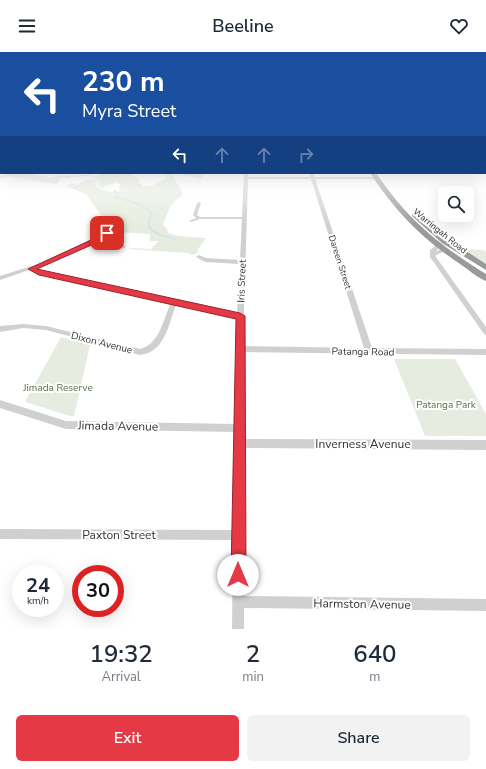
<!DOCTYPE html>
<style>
:root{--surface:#fff;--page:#f2f2f3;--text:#1f2937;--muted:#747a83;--accent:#e63946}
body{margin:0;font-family:"Nunito Sans",sans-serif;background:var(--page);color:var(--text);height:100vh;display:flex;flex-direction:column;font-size:15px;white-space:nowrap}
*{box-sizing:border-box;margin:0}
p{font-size:13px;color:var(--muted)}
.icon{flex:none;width:22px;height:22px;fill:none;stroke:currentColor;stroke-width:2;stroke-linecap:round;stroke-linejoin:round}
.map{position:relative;height:577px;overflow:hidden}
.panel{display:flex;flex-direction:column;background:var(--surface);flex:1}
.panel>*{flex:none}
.banner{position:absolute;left:0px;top:0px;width:486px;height:122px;box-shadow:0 4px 16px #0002;background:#1a4fa0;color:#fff;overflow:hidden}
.fabs{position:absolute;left:438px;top:134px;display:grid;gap:8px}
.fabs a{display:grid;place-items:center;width:36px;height:36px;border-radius:6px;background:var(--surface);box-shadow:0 4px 16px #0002;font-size:20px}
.speed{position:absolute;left:12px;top:513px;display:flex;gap:8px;font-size:20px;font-weight:700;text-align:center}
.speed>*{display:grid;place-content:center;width:52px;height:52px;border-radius:50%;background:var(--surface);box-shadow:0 4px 16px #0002;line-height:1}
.speed small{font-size:10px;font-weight:400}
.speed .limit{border:6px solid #d22;background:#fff;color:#111}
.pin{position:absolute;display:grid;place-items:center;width:34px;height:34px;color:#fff;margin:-17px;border-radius:8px;box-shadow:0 2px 6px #0006}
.me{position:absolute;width:44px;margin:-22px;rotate:0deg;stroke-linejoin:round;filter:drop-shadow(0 0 3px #0008)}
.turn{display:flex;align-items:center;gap:14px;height:84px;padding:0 16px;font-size:18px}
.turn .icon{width:52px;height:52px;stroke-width:2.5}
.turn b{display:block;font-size:28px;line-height:34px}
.lanes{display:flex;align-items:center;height:38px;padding:0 16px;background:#0003;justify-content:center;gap:20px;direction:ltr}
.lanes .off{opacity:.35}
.eta{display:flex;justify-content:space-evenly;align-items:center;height:68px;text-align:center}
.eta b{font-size:24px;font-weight:600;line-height:28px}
.primary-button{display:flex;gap:8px;margin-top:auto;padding:8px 16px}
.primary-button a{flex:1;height:46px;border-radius:6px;background:var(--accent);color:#fff;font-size:16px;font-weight:600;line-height:46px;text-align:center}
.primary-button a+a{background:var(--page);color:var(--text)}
header{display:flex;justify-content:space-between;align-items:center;height:52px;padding:0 16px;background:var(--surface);font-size:18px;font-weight:600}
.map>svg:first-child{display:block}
.green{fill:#e6ecdf}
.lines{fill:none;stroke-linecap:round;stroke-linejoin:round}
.stream-far1{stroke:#cfe2ee;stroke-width:1}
.stream{stroke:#cfe2ee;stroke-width:1.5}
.minor{fill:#d0d0d0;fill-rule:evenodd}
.highway{fill:#9a9a9a;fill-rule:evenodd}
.route{fill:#e63946;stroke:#96252e}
.labels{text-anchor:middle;stroke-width:4;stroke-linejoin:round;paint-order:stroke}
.far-street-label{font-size:9px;fill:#333;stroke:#fff}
.street-label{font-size:10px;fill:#333;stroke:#fff}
.park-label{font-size:10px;fill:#56703f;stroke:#fff}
.near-street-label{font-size:12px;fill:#333;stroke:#fff}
</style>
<header><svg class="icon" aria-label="menu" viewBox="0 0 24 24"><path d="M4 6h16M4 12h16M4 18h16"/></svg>Beeline<svg class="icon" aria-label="heart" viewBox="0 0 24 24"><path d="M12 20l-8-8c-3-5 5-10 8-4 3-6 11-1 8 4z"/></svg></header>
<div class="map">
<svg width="486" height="577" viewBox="0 0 486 577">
<rect width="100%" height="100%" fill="#fff"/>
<!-- green -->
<path class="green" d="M0,118L1,121H27L52,126L58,123L71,124L68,127L61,126L58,132H54L8,124L0,127Z
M103,121H133L134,125L139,126L138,132L143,131L142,134C151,136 158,131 167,126L165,121H207L200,127L176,121L173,124L183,142L171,153L163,172L167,177L168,181L178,184L206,186L198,197L197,201L192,203L188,201L129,197L130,196L151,197L159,189H150V182L118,180L114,174L124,171L122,168L112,170L109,166H103L86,142L65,134L72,131L77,133L90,126L96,129L95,133C103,141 119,141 129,138L119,139L120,132L117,130L102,135L100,133L99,128L93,125Z
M464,197L484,198L486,200V212Z
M61,285L90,293L74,364H70L25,350Z
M394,307H455L486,362V384H425Z"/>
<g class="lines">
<!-- stream-far1 -->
<path class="stream-far1" d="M66,125L89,123L98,130L99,134L104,136
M0,126L17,121"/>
<!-- stream -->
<path class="stream" d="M114,139L117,140L115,145L139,152L152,161C140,184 166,182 176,188"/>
<!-- minor -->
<path class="minor" d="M0,115H1V118H0Z
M244,121H248V125H310L309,121H313L314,125H378L379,126L377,127H315L372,296L486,297V303L243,300V387L486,388V398L243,396L244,544L486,547V559L244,556V577H232L233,488L0,487V477L233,478L234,380L66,377L0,356V348L66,369L234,372L237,266L176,253C170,268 166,293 150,300C147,302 143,302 140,303L46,278L23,276L0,280V274L23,272L46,274L140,297C160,292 163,267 171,251L39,223L29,218L0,228V224L41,211L100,184L106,179L100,170L102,169H104L110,179L104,186L99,188L125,194V196L94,191L45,213L35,217L41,220L237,261L240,212L205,210L196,205L199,203L206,206L240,208L242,167H200L191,170L189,169L196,166L193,163L197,151L199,150L201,151L197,163L200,165H242ZM248,127H311L364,296L243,294Z
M437,190L440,192L439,196L436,199L445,196L448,198L436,203V205L486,275V283L484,282L430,205V198L434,195L435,191Z"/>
<!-- highway -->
<path class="highway" d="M370,121H376C408,168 438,192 486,222V229C478,226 470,219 463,214C422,187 397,161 370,121Z
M412,162H416L448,187L486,212V218L442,191L412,164Z"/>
</g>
<!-- sky -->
<linearGradient id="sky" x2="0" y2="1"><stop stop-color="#9ec6ea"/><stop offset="0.54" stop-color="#fff"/><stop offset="1" stop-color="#fff" stop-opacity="0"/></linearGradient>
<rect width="486" height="175" fill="url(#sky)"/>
<!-- route -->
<path class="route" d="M105,180L110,181L96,191L37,217L240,261L245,264L246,523L244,529L238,531L233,529L231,523L236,267L39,223L28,217L91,188Z"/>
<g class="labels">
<!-- far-street labels -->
<g class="far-street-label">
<text transform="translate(440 179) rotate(39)" y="3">Warringah Road</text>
<text transform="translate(340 210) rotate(72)" y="3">Dareen Street</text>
</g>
<!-- street labels -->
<g class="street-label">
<text transform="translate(241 229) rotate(-88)" y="4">Iris Street</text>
<text transform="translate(102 290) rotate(14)" y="4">Dixon Avenue</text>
<text transform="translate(363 299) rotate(1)" y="4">Patanga Road</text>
</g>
<!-- park labels -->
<g class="park-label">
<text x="58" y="339">Jimada Reserve</text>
<text x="446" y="356">Patanga Park</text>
</g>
<!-- near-street labels -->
<g class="near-street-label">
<text transform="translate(118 374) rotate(1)" y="4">Jimada Avenue</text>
<text x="363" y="396">Inverness Avenue</text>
<text x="119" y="487">Paxton Street</text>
<text transform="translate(362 552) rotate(1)" y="4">Harmston Avenue</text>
</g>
</g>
</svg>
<div class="fabs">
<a><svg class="icon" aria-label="search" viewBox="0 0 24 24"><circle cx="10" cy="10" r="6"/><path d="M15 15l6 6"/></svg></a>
</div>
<div class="speed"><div>24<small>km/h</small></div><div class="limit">30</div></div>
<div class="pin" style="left:107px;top:181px;background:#d93025"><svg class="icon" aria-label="arrive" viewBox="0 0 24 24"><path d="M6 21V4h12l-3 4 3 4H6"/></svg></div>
<svg class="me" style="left:238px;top:523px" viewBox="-20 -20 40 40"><circle r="19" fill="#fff"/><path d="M0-13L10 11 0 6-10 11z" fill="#e63946"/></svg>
<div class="banner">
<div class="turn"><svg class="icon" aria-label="left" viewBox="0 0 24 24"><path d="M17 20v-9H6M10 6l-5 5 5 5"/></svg><div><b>230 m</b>Myra Street</div></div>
<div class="lanes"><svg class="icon" aria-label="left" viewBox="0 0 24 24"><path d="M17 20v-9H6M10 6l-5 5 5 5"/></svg><svg class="icon off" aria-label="ahead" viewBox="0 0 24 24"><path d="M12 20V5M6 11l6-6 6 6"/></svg><svg class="icon off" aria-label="ahead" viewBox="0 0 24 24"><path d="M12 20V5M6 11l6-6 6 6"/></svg><svg class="icon off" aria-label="right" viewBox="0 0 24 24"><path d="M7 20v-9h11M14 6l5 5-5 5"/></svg></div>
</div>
</div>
<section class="panel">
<div class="eta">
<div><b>19:32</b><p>Arrival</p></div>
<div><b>2</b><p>min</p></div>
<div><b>640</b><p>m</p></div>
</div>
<div class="primary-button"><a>Exit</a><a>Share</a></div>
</section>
